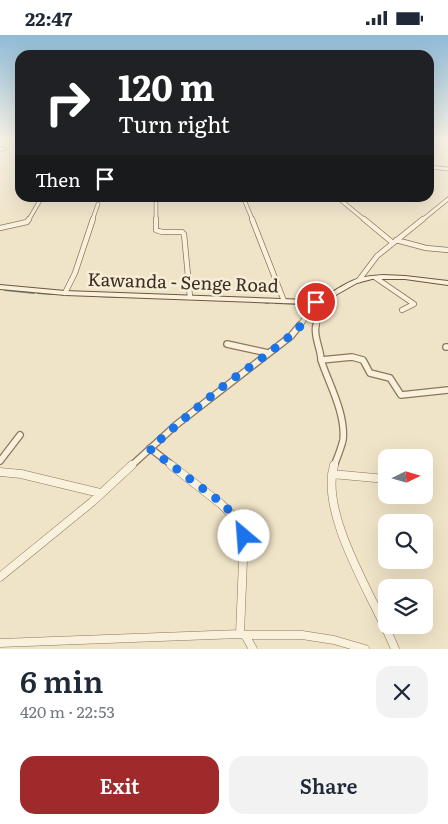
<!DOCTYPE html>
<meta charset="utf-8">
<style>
:root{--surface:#fff;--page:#f2f2f3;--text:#1f2937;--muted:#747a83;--accent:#9e2a2b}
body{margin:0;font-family:Literata,serif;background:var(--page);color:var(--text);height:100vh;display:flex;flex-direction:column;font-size:19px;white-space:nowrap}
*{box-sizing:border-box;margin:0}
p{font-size:16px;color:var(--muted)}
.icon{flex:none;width:28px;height:28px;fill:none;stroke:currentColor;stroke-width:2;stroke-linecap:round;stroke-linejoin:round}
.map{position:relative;height:614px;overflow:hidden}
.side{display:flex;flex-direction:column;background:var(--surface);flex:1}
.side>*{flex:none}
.banner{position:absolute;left:15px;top:15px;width:419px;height:152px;border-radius:15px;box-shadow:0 5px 20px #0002;background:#202124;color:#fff;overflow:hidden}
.needle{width:32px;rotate:85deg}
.tools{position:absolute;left:378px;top:414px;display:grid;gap:10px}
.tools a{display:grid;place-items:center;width:55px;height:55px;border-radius:10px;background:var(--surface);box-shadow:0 5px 20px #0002;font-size:25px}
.pin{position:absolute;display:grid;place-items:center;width:42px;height:42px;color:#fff;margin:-21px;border:2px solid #fff;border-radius:50%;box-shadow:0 1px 5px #0007}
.me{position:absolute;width:55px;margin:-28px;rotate:333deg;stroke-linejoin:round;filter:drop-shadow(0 0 4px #0008)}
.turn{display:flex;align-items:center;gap:18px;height:105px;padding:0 20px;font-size:22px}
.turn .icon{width:65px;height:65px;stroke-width:2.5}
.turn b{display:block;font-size:35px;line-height:42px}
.then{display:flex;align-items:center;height:48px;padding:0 20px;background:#0003;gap:10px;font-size:19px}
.round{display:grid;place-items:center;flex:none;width:52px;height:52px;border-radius:15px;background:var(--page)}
.overview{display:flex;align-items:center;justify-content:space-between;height:85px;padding:0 20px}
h1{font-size:30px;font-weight:600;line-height:38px}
.action{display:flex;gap:10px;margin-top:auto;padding:10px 20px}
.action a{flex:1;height:58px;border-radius:15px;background:var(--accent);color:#fff;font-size:20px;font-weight:600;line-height:58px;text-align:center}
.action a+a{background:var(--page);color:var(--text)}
.status{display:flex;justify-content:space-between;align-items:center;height:35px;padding:0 25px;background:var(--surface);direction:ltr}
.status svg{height:14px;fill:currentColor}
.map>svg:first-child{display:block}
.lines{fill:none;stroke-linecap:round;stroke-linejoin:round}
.stream{stroke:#6f938a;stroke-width:2}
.street-far3-casing{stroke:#8d765c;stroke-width:4.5}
.street-far2-casing{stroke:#8d765c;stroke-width:6}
.street-far1-casing{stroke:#8d765c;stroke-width:8}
.street-casing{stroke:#8d765c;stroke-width:9}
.secondary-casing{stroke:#6f573f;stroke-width:2}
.street-far3{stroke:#faf1dc;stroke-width:3}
.street-far2{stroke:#faf1dc;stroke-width:4.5}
.street-far1{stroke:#faf1dc;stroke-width:5.5}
.street{stroke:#faf1dc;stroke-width:8}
.secondary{fill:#faf1dc;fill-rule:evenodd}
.route{stroke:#1a73e8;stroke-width:9;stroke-dasharray:0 16.2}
.labels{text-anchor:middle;stroke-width:5;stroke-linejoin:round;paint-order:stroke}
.street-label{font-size:18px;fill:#3d2e20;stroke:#f7eed8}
</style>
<div class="status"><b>22:47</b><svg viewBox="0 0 49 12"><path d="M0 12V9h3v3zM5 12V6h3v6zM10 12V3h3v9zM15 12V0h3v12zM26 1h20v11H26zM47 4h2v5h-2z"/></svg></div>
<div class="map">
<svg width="448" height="614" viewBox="0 0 448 614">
<rect width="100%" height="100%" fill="#f0e4c8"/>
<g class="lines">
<!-- stream -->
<path class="stream" d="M5,255L34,258
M38,258L51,259
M53,259H61
M98,261L121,262
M263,267L268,268
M276,268L307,269L312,273"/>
<!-- street-far3 casing -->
<g class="street-far3-casing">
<path id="street-far3" d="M0,114H4
M429,132L448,134
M243,162L253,186
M337,162L366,186
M156,168V186
M28,186L42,162
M92,186L98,169
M421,186L448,164"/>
</g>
<!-- street-far2 casing -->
<g class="street-far2-casing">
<path id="street-far2" d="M156,184V195L162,197H182L184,199L190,262
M252,184L284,266
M364,184L393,208
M0,193L27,187L29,184
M396,205L426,213L448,215
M376,243L414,269L402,275
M359,245L377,221L423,184
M65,258L75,238L93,184
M299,292L316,267
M316,292L321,274L316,269"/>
</g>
<!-- street-far1 casing -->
<g class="street-far1-casing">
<path id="street-far1" d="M316,290C313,301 321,314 321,325C329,349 346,379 343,405C341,414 337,423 334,431
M227,309L268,318
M446,312H448
M321,325L352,322L363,325L370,338L390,343L401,360L448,355
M150,413L173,431
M0,426L20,400
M131,431L176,390L291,301L300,290"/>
</g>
<!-- street casing -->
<g class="street-casing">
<path id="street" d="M171,430L221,469L239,487L244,501L240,599
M334,430C319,481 376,566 395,614
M0,437L21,439L100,458
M332,439L386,444
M0,542L92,467L132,430
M245,600H302L334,605L365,614
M0,608L240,599L245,600L253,614"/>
</g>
<!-- secondary casing -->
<g class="secondary-casing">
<path id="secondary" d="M383,240L405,241L448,246V250L405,244H372L357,248L327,265L309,269L65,260L0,254V250L65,256L309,265C328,263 336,253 352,246C362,241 372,241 383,240Z"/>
</g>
<!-- street-far3 -->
<use href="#street-far3" class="street-far3"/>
<!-- street-far2 -->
<use href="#street-far2" class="street-far2"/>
<!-- street-far1 -->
<use href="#street-far1" class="street-far1"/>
<!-- street -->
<use href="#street" class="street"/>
<!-- secondary -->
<use href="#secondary" class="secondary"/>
</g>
<!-- sky -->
<linearGradient id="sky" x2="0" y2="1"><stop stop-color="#8fbad6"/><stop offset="0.55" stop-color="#f8f3e6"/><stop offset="1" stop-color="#f8f3e6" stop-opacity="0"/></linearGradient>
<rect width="448" height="190" fill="url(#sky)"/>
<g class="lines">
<!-- route -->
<path class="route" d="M244,501L240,487L222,468L150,414C175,391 200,370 226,349C248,332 311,293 316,267"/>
</g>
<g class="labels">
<!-- street labels -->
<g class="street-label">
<text transform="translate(183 248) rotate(2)" y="6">Kawanda - Senge Road</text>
</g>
</g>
</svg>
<div class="tools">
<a><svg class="needle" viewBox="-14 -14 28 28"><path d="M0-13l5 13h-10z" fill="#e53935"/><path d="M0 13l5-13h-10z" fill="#747a83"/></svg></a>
<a><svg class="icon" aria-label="search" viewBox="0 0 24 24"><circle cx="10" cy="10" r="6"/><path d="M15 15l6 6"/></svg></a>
<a><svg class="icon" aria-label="layers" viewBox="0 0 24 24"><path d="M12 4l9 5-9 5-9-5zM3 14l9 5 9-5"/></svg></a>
</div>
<div class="pin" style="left:316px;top:267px;background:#d93025"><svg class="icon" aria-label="arrive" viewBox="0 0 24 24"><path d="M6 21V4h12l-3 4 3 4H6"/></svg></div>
<svg class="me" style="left:244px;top:501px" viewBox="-20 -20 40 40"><circle r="19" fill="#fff"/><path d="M0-13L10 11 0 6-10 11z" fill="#1a73e8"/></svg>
<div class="banner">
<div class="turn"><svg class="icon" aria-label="right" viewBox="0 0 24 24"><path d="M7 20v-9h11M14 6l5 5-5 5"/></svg><div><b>120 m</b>Turn right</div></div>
<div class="then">Then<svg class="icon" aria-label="arrive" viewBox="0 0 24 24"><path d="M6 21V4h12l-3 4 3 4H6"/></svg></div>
</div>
</div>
<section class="side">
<div class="overview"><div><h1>6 min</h1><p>420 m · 22:53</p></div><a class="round"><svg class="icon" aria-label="close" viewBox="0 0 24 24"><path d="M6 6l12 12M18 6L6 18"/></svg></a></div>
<div class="action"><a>Exit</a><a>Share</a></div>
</section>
